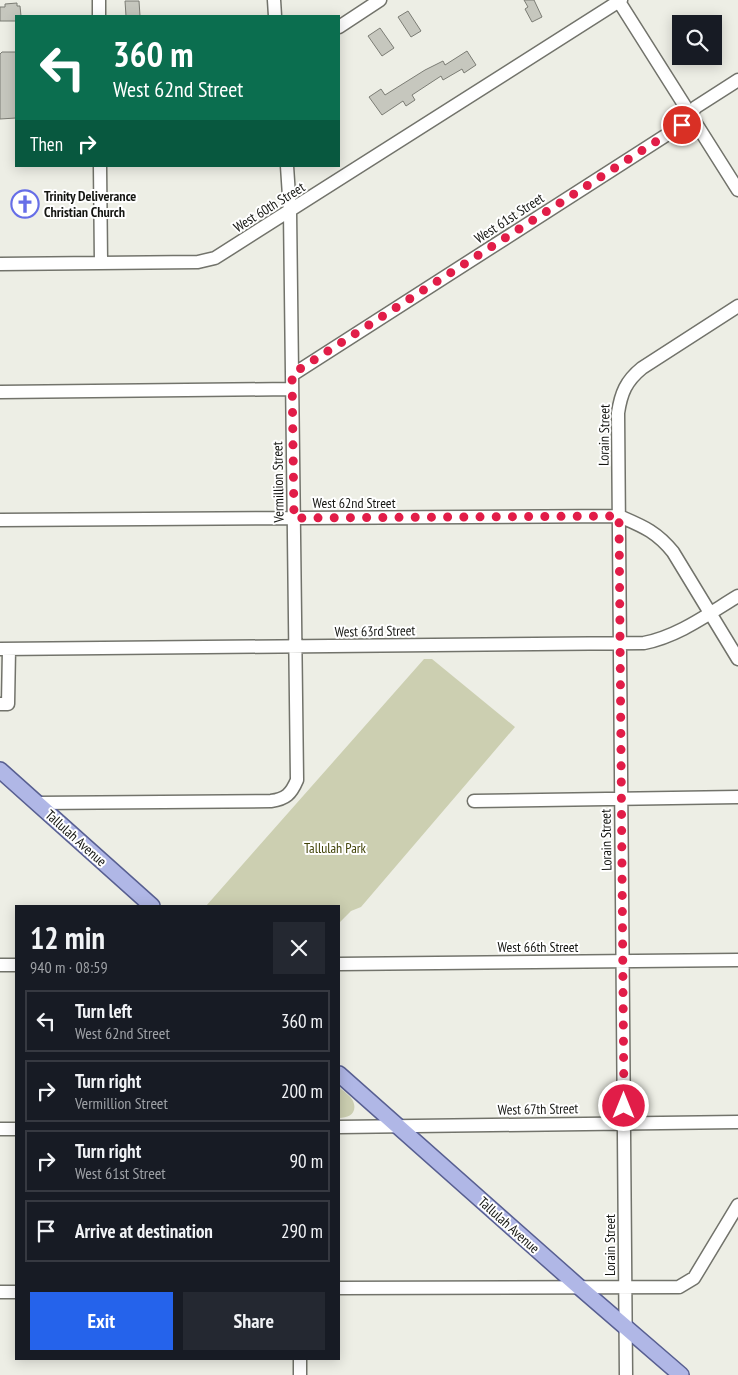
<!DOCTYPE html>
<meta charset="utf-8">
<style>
:root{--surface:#171b24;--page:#242831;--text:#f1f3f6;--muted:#9ea1a6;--line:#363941;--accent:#2563eb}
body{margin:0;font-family:"PT Sans Narrow",sans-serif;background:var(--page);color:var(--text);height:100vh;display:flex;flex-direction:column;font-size:19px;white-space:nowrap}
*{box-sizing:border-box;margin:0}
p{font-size:16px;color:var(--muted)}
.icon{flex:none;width:28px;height:28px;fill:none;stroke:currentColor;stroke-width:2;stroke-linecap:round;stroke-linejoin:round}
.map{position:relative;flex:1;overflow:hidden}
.sheet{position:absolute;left:15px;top:905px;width:325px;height:455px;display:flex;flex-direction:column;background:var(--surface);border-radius:0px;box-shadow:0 2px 12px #0003}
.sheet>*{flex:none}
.hud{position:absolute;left:15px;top:15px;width:325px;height:152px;border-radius:0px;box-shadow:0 2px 12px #0003;background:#0b6e4f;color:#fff;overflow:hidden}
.tools{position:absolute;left:672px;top:15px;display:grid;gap:10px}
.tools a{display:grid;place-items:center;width:50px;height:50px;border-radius:0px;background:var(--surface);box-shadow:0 2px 12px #0003;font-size:25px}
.pin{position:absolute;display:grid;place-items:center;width:42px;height:42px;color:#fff;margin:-21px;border:2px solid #fff;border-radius:50%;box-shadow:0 1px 5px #0007}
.me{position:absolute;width:55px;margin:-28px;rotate:0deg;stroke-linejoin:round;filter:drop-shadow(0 0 4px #0008)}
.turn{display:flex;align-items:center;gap:18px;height:105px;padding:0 15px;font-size:22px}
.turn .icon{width:65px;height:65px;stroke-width:2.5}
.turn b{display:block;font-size:35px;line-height:42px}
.then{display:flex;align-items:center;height:48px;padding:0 15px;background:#0003;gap:10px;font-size:19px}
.round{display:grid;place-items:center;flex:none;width:52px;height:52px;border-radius:0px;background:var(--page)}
.headline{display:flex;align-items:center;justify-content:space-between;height:85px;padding:0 15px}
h1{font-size:30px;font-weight:600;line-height:38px}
.primary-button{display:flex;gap:10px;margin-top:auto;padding:10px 15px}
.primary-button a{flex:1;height:58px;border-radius:0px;background:var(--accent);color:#fff;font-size:20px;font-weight:600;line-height:58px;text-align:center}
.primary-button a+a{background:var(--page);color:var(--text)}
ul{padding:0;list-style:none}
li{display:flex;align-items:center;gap:15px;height:62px;margin:0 10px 8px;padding:0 5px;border:2px solid var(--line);border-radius:0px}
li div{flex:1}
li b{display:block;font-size:19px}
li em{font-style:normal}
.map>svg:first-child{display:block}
.green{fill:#cccfb1}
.building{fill:#c6c7be;stroke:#7b7c74}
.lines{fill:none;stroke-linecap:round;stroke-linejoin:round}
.minor-casing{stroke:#72736b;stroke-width:15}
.major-casing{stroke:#585f91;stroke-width:18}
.minor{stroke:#fff;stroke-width:12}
.major{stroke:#b0b7e6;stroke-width:15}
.route{stroke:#e11d48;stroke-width:9;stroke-dasharray:0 16.2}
.labels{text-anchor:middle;stroke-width:4;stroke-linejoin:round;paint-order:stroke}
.poi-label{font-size:14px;font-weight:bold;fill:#151612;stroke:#fff;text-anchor:start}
.street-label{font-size:14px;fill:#151612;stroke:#fff}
.park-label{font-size:14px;fill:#424408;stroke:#fff}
</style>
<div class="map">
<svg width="738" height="1375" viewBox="0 0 738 1375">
<rect width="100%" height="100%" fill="#edeee5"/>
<!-- green -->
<path class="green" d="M424,659H432L515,727L361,907L351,911L339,923V906H206Z
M339,1087C343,1091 351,1096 353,1101C358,1113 349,1118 339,1118Z"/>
<!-- building -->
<path class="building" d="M524,0H534L542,17L532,22L525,9L528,7Z
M125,1H139L140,16H126Z
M17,3V6H20L21,16H16V21H0V7H5V4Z
M408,11L421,31L411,37L398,17Z
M380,28L394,48L382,56L368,36Z
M467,51L476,65L464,73L462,69L443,80L441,76L412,95L415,100L406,106L403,101L382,115L369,97L381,89L385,95L425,70L443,61L445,65Z
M2,52H16V118L0,119V54Z"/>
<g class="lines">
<!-- minor casing -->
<g class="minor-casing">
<path id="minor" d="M99,0V16
M274,0L275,16
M618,0L738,190
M339,27L380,0
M100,166L101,262
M0,264L198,262L215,258L621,0
M292,375L682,125L696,107L738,80
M0,392L292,389
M0,520L619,516C642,526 656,531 673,552L738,659
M0,649L644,643C679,636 708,614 738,596
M0,704H8L9,649
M474,801L738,797
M37,803L271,801C286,799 291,794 297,780L290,211L287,166
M339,964L738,960
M0,965H16
M339,1127L738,1122
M0,1129H16
M339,1288L679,1287L694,1278L738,1205
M0,1292H16
M300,1359V1375
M626,1375L618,413C621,393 626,381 642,368L738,306"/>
</g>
<!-- major casing -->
<g class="major-casing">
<path id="major" d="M0,770L152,906
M339,1074L578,1286L681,1375"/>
</g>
<!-- minor -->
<use href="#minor" class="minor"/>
<!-- major -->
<use href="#major" class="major"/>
</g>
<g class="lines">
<!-- route -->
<path class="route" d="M624,1106L619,516L294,518L292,374L682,125"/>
</g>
<!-- icons -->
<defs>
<g id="church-ring" transform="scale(1.4375)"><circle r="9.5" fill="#fff" stroke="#666ee7" stroke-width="1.5"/><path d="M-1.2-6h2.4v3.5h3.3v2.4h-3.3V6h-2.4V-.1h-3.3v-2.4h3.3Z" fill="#666ee7"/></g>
</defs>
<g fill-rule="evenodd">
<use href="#church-ring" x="25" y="204"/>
</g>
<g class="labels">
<!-- poi labels -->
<g class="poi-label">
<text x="44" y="201">Trinity Deliverance<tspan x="44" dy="16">Christian Church</tspan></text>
</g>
<!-- street labels -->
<g class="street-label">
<text transform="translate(269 207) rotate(-32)" y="5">West 60th Street</text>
<text transform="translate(509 218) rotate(-33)" y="5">West 61st Street</text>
<text transform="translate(604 435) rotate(-89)" y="5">Lorain Street</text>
<text transform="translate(278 482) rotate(-91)" y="5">Vermillion Street</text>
<text x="354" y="508">West 62nd Street</text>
<text transform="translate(375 631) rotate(-1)" y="5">West 63rd Street</text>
<text transform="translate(76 838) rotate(42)" y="5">Tallulah Avenue</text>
<text transform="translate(606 840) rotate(-91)" y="5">Lorain Street</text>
<text x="538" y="952">West 66th Street</text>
<text transform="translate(538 1109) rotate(-1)" y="5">West 67th Street</text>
<text transform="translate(509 1225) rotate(42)" y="5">Tallulah Avenue</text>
<text transform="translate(610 1245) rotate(-90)" y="5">Lorain Street</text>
</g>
<!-- park labels -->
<g class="park-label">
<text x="335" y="853">Tallulah Park</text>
</g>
</g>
</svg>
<div class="tools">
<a><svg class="icon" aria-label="search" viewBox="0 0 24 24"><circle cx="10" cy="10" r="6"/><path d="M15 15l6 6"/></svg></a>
</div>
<div class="pin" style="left:682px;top:125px;background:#d93025"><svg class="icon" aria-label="arrive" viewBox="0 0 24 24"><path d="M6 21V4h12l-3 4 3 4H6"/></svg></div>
<svg class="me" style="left:624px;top:1106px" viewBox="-20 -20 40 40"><circle r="17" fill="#e11d48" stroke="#fff" stroke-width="3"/><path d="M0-11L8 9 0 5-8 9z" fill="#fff"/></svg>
<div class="hud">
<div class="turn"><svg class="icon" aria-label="left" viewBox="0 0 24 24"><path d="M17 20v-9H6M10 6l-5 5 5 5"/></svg><div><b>360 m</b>West 62nd Street</div></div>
<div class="then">Then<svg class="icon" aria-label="right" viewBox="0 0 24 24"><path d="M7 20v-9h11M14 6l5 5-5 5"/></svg></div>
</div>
<section class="sheet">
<div class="headline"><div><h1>12 min</h1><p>940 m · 08:59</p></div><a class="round"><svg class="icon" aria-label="close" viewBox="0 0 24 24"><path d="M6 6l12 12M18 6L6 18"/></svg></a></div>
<ul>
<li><svg class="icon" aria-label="left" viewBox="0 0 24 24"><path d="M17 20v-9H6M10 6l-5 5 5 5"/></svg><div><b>Turn left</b><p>West 62nd Street</p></div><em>360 m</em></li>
<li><svg class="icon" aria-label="right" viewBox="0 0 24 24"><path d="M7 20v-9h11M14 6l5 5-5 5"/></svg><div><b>Turn right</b><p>Vermillion Street</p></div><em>200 m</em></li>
<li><svg class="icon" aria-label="right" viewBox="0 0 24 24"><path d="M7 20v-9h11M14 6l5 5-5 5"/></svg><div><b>Turn right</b><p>West 61st Street</p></div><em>90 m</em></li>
<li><svg class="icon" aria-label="arrive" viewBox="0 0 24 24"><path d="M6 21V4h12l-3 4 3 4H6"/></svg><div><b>Arrive at destination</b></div><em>290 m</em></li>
</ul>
<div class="primary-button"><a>Exit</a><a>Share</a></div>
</section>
</div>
